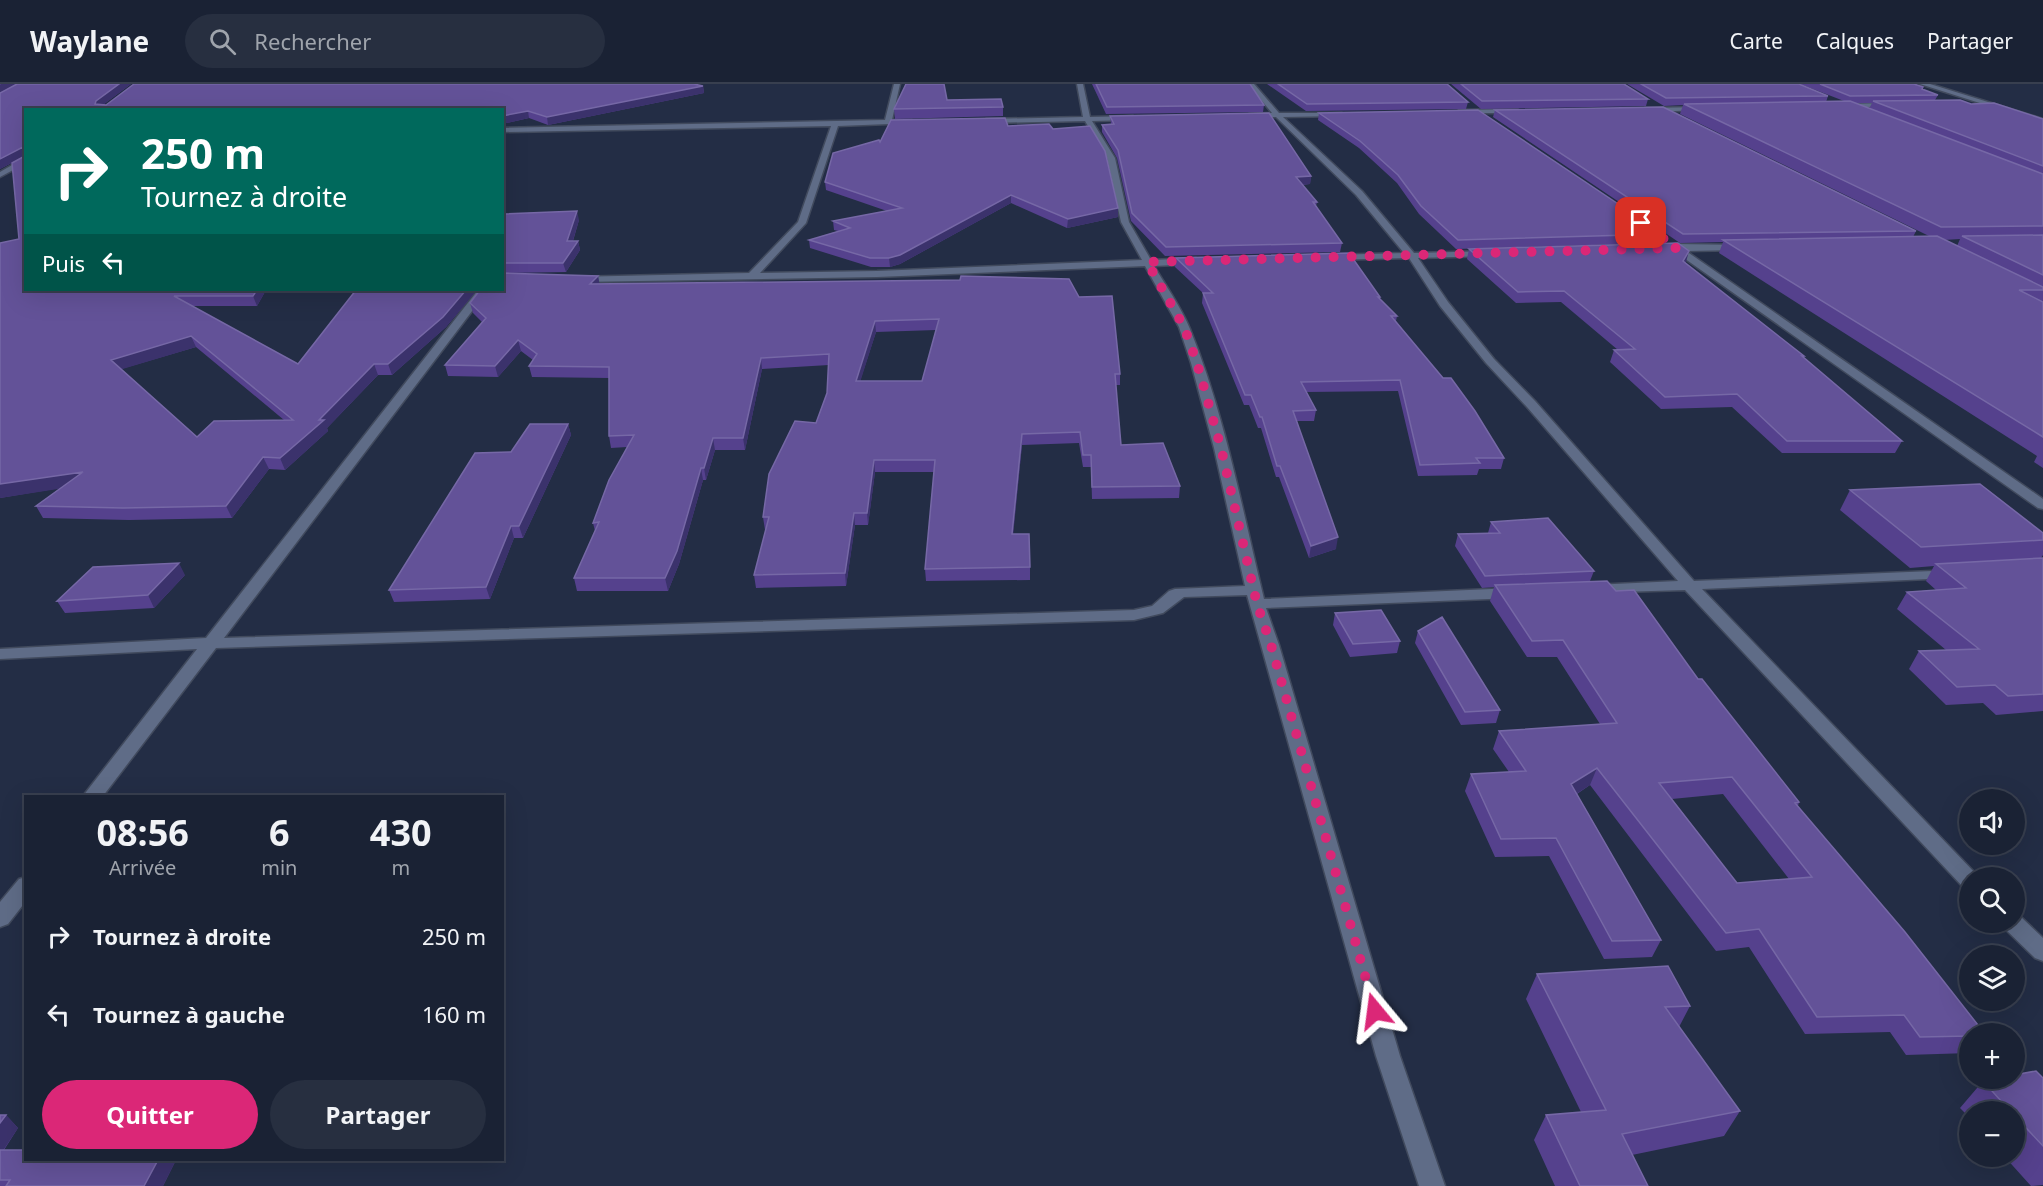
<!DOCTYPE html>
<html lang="fr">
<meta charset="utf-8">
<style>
:root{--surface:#1a2234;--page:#272f40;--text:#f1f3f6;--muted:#9fa4ac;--line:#383f4f;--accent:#db2777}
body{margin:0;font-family:"Noto Sans",sans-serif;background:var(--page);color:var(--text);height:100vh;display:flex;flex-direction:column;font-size:22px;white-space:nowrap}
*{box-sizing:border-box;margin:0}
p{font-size:20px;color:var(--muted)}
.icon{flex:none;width:33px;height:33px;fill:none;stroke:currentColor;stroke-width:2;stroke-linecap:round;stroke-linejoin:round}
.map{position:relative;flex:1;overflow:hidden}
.side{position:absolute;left:24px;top:711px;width:480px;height:366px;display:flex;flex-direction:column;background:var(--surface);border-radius:0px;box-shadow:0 6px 24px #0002,0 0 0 2px var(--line)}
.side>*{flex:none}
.guide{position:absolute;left:24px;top:24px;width:480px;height:183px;border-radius:0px;box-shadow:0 6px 24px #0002,0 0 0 2px var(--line);background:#00695c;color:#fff;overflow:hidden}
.controls{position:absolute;left:1959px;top:705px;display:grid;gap:12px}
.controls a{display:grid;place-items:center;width:66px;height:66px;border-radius:50%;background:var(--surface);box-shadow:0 6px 24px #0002,0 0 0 2px var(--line);font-size:30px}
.pin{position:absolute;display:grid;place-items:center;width:51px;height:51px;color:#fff;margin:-26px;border-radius:12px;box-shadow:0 3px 9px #0006}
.me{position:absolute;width:66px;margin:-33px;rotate:344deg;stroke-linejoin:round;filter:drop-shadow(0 0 4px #0008)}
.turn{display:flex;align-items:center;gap:21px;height:126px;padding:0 18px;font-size:27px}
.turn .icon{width:78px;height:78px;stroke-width:2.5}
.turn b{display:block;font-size:42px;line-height:51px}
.then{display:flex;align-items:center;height:57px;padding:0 18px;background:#0003;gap:12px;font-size:22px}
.eta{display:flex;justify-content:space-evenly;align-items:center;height:102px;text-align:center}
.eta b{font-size:36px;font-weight:700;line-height:42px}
.primary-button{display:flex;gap:12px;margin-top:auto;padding:12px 18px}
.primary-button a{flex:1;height:69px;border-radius:36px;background:var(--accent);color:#fff;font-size:24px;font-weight:700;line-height:69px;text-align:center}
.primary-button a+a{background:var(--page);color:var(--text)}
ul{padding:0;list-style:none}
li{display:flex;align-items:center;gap:18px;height:78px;padding:0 18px}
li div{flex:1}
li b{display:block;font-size:22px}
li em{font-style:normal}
header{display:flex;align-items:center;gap:36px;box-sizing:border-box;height:84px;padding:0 30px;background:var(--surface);border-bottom:2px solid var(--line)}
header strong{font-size:28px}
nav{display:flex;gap:33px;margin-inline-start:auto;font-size:21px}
.search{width:420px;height:54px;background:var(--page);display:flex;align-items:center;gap:15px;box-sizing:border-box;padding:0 21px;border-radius:33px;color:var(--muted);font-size:22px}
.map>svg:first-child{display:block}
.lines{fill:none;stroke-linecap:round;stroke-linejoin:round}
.minor-casing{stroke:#414a5d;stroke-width:3}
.tertiary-casing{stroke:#414a5d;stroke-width:3}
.minor{fill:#5f6c87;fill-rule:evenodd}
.tertiary{fill:#5f6c87;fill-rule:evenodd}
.wall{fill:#55418d;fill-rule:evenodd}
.shaded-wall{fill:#3b326c}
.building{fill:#635298;stroke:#7668a6;stroke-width:1.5;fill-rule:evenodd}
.route{stroke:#db2777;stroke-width:10;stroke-dasharray:0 18}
</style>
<header>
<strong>Waylane</strong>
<div class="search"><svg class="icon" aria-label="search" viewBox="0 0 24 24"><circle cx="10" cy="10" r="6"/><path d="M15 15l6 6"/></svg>Rechercher</div>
<nav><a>Carte</a><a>Calques</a><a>Partager</a></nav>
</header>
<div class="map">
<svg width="2043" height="1102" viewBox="0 0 2043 1102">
<rect width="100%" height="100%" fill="#232d45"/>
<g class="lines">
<!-- minor casing -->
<g class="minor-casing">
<path id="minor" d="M894,0H900L892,36H912L914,39L838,42L806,139L760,189L877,187L1142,176L1121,138L1107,74L1085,37L986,39L982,37L986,35L1083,33L1077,0H1083L1090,33L1133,32L1136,34L1133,36L1092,37L1115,74L1129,138L1151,176L1196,174L1201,177L1196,180L1154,182C1166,202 1181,223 1190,245C1225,331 1242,425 1264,515L1514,504L1522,509L1514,514L1266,524L1279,561L1400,972L1445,1102H1419L1376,972L1247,511L1184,513L1163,529L1134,536L216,564L103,712H83L197,565L0,575V565L206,554L478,206H488L224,554L1134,526L1152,522L1169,507L1175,505L1245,502L1214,364L1191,279L1179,243L1145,182L877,193L577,198L572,195L573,193L749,189L798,138L831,42L502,48V44L885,36Z
M1248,0H1254L1279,29H1342L1340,32L1283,33L1362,107L1414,169L1493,167L1495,169L1490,172L1418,174L1448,218L1494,275L1535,317L1694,497L1956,486L1959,489L1951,494L1702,505L1977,791L1979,794H1970V805L1963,803L1685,506L1587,509L1585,506L1593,501L1678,497L1527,323L1486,279L1440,222L1409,174L1327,176V172L1330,171L1404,169L1356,111L1276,33H1247L1249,30L1272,29Z
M1892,19L1894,22L1840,24L1837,22L1840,20Z
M1703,23L1705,26L1645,28L1642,26L1645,24Z
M1459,26L1517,25L1520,27L1517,29H1457Z
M26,73V79L0,93V88Z
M1675,160L1745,161V165L1742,166L1686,167L2043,415V425L2038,424L1674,167H1663L1658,164Z
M26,793V817L8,840L0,843V818L19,795Z
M2014,830L2020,832L2043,854V877L2035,874L2004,844L2001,838H2014Z"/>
</g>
<!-- tertiary casing -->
<g class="tertiary-casing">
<path id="tertiary" d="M1920,0H1930L2043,35V39Z"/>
</g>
<!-- minor -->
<use href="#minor" class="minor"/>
<!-- tertiary -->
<use href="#tertiary" class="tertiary"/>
</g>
<!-- wall -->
<path class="wall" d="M0,0H16L10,4L17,0H131L104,20L106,21L134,0H694L703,2L704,9L548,41L529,34L502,40V26H26V206H266L257,222H192L298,280L356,206H477L446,243L392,291H378L327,344L328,347L285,386L269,385L232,434L129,436L43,434L36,422L60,404L0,414V159L19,155L12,79L23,73L0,85ZM196,263L284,336L214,337L197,353L121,285Z
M1092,0H1250L1264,21L1263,28L1106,30Z
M1267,0H1447L1468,18L1466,25L1306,27Z
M1451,0H1624L1648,15L1646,22L1481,25Z
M1627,0H1799L1828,12L1826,18L1844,17L1800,0H1914L1922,5L1938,11L1935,16L1971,20L2043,35V384L2034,378L2037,372L1719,169L1723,158L1680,159L1493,33L1495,26L1916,147L1913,153L1929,152L1680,30L1683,21L1664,22ZM1854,19H1872L1869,25ZM1960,155L1957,162L1944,156Z
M947,16L1003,23V32L895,35L894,25Z
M1319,29L1663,150L1660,159L1456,165L1419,130L1397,99L1359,64L1318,36Z
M1110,32L1311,92L1310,100L1302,101L1317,118L1316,122L1342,159L1340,168L1165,172L1131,137L1117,74L1102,48V41L1111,40Z
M1008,42L1118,124V133L1067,144L1011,119L900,180L890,183H871L810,164L809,156L838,147L834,146L833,137L887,127L826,106L825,98L880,58Z
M502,130L579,136L573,157H578L580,166L566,188L502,189Z
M1469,165L1689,167L1685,179L1804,272L1803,274L1902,357L1895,369H1782L1732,323L1661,325L1610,278L1614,266H1618L1561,218L1516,219L1467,175Z
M1176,174L1380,213V215L1397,232L1396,237L1504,374L1501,385H1479L1477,391L1418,392L1398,307L1306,308L1316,326L1314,337H1297L1336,465L1309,474L1279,393H1276L1261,344H1258L1249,321H1244L1202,219L1203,209L1175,183Z
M598,192L599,200L960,196L1120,290V301H1116L1121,361L1180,402L1179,414L1092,415L1091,383H1083L1079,359L1022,361L1013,450L1030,483V496L926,497L925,485L934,388H875L868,441H855L846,502L756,504L754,491L766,445L765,446L763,433L816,339L827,309L829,281L762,285L745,366H715L706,396H703L679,480L668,507H577L574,494L595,447L593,439L627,363L611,364L609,352V294L532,293L529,282L533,276L521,267L498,293L448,292L445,281L482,238L473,229L470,219ZM936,246L922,297H860L876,248Z
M568,340L571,351L523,454H514L490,515L394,518L389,506L511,368Z
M1850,406L2043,449V471L2041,474H2043V627L1996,631L1983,619L1946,621L1909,585L1919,567L1946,566L1897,525L1907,508L1936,506L1926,497L1934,482L1910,484L1840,426Z
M1491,438L1594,487L1590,497L1698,595L1799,718L1798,722L1970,950V969L1906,971L1890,948L1805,950L1749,863L1716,867L1590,701L1577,710L1661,856L1652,873L1604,875L1549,772L1495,773L1465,707L1471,690L1509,688L1493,665L1499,647L1600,640L1557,573H1527L1490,517L1494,503L1482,504L1455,462L1458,450L1488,449ZM1723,710L1789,795L1737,799L1672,715Z
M185,491L154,524L65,529L57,517Z
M1335,529L1400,557L1397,569L1350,573L1333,541Z
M1418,547L1500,626L1496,639L1461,641L1415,559Z
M1537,890L1690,922L1679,943L1740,1027L1724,1052L1632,1071L1648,1102H1555L1534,1056L1546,1031L1581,1028L1526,915Z
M2043,994V1101L2031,1102L2004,1072H2014V1028H1970V1034L1960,1024L1983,997Z
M0,1031H6L18,1044L4,1066L26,1076H176L163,1102H0Z"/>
<!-- shaded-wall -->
<path class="shaded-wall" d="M1,0H16L0,9V1Z
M119,0H131L99,24L95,20L96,17Z
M703,2L704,9L548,41L547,33Z
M528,27L529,34L502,40V32Z
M23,63L26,71L0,85V75Z
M1311,92L1310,100L1295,101L1296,93Z
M1011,111V119L900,180L890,183L889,174Z
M1118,124V133L1067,144L1068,135Z
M577,127L579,136L570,166L567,157Z
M578,157L580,166L566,188L563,179Z
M1689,167L1686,178L1679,187L1683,177Z
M598,192L600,202L590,200Z
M257,206H266L257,222L253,212Z
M466,206H477L446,243L392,291L388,280Z
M875,237L876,248L857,308L856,297Z
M191,252L196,263L116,287L111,276Z
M518,256L521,267L498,293L495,282Z
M761,274L762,285L745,366L743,354Z
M374,280L378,291L327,344L328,347L285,386L280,374L319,336Z
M568,340L571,351L523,454L519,442Z
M1022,350V361L1012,463V450Z
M713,354L715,366L706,396L704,384Z
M263,373L269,385L232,434L226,422Z
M874,376L875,388L868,441L867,429Z
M701,384L703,396L679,480L668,507L665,494Z
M83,388L90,400L0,414V400Z
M854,429L855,441L846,502L845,489Z
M511,442L514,454L490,515L486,503Z
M1338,453L1336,465L1309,474L1311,462Z
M179,479L185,491L154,524L148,511Z
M1597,684L1590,701L1565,717L1571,700Z
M6,1031L18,1044L0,1071V1039Z
M158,1076H176L163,1102H144Z"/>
<!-- building -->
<path class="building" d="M17,0H119L96,17L95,20L106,21L134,0H694L703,2L547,33L528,27L502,32V26H464L446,23L437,26H26V206H257L253,212H174L298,280L356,206H466L443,233L388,280H374L319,336H324L280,374L263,373L226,422L123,424L36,422L83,388L0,400V159L19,155L12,79L23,73V63L0,75V9ZM191,252L293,336L214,337L197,353L111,276Z
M906,0H944L947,16L1001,15L1003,23L894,25Z
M1096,0H1250L1264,21L1107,23Z
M1278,0H1447L1468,18L1307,20Z
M1461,0H1624L1648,15L1482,17Z
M1641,0H1799L1828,12L1666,14Z
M1820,0H1914L1923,3L1922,5L1938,11L1850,12Z
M1960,16L1971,20L1994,19L2043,35V82L1873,17Z
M1850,17L2043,90V142L1941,143L1684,20Z
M1663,23L1916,147L1683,150L1495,26Z
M1478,26L1663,150L1458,156L1421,122L1398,91L1360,57L1319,29Z
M1269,29L1311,92L1296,93L1317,118H1313L1342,159L1166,163L1132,129L1118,66L1102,41L1114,40L1110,32Z
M1005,34L1008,42L1049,40L1053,45L1090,42L1105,67L1118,124L1068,135L1011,111L900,171L889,174H870L809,156L850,144L833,137L902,124L825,98L833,69L879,56L880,58L891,36Z
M577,127L567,157H578L563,179H502V130Z
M2043,151V191L1962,152Z
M1937,152L2043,203V206H2019L2043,218V353L1723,156Z
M1678,159L1689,167L1683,177L1804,272H1802L1902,357H1787L1737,310L1665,313L1614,266L1635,265L1564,207L1518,208L1469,165Z
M1349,169L1380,213H1378L1397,232H1391L1443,294H1451L1475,327L1504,374H1476L1480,379L1420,381L1400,296L1301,298L1316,326L1293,327L1338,453L1311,462L1280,382H1277L1262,333H1260L1251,311H1245L1203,209H1213L1176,174Z
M502,189L598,192L590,200L960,196L961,192L1069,195L1079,213L1112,212L1120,290H1115L1121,361L1163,359L1180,402L1092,403L1091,371H1083L1080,348L1022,350L1012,450H1029L1030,483L925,485L935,376H874L867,429H854L845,489L754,491L769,433H763L769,390L795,337L816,339L827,309L829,270L761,274L743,354H713L704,384H701L677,467L665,494H574L599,438L593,439L609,396L634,351L609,352V283L529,282L537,270L518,256L495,282L445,281L486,234L470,219L480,206H502ZM939,235L922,297H856L875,237Z
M530,340H568L519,442H511L486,503L389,506L475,369L511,368Z
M1980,400L2043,449V456L1921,463L1850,406Z
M1548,434L1594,487L1485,492L1458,450L1500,449L1491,438Z
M2043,474V610L2008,612L1995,601L1957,603L1919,567L1979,565L1907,508L1966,504L1936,480Z
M179,479L148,511L57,517L93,483Z
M1607,497L1616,507L1634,506L1698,595H1702L1799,718L1795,719L1905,848L1985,950H1970V952L1920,953L1904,931L1817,933L1759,845L1726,849L1597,684L1571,700L1661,856L1612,857L1556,754L1501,755L1471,690L1526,687L1499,647L1617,639L1563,556L1532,557L1495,501ZM1732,693L1812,793L1737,799L1659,699Z
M1381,526L1400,557L1353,560L1335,529Z
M1442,533L1500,626L1465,628L1418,547Z
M1668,882L1690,922L1665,923L1740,1027L1622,1050L1648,1102H1580L1546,1031L1606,1026L1537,890Z
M2036,987L2043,994V1062L2014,1031V1028H2011L1983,997L1996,994H2014V991Z
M0,1031H6L0,1039Z
M0,1066H26V1076H158L144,1102H6L10,1096H0Z"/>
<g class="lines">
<!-- route -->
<path class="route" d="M1375,927L1271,561L1257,520L1221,364L1197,279L1184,243L1147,178L1677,164L1641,139"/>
</g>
</svg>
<div class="controls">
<a><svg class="icon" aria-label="sound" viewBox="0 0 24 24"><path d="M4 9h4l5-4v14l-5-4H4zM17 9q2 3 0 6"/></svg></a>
<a><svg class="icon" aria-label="search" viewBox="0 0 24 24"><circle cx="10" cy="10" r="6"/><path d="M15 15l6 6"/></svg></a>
<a><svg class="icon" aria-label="layers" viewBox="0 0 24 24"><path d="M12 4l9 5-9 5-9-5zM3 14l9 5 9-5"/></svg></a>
<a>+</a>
<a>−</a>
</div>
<div class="pin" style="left:1641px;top:139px;background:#d93025"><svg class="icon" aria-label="arrive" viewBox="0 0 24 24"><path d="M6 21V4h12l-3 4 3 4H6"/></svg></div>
<svg class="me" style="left:1375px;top:927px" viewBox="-20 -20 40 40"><path d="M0-17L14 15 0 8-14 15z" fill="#db2777" stroke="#fff" stroke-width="4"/></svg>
<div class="guide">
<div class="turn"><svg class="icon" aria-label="right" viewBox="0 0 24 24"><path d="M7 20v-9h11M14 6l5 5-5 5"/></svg><div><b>250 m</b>Tournez à droite</div></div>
<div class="then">Puis<svg class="icon" aria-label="left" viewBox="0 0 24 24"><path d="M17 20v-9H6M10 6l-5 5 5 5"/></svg></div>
</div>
<section class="side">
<div class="eta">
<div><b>08:56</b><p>Arrivée</p></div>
<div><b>6</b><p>min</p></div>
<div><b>430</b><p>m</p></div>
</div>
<ul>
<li><svg class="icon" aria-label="right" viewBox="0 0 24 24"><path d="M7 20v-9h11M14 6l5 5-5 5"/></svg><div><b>Tournez à droite</b></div><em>250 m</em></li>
<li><svg class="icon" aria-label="left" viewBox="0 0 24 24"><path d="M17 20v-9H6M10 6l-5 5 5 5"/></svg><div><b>Tournez à gauche</b></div><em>160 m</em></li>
</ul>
<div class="primary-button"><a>Quitter</a><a>Partager</a></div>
</section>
</div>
